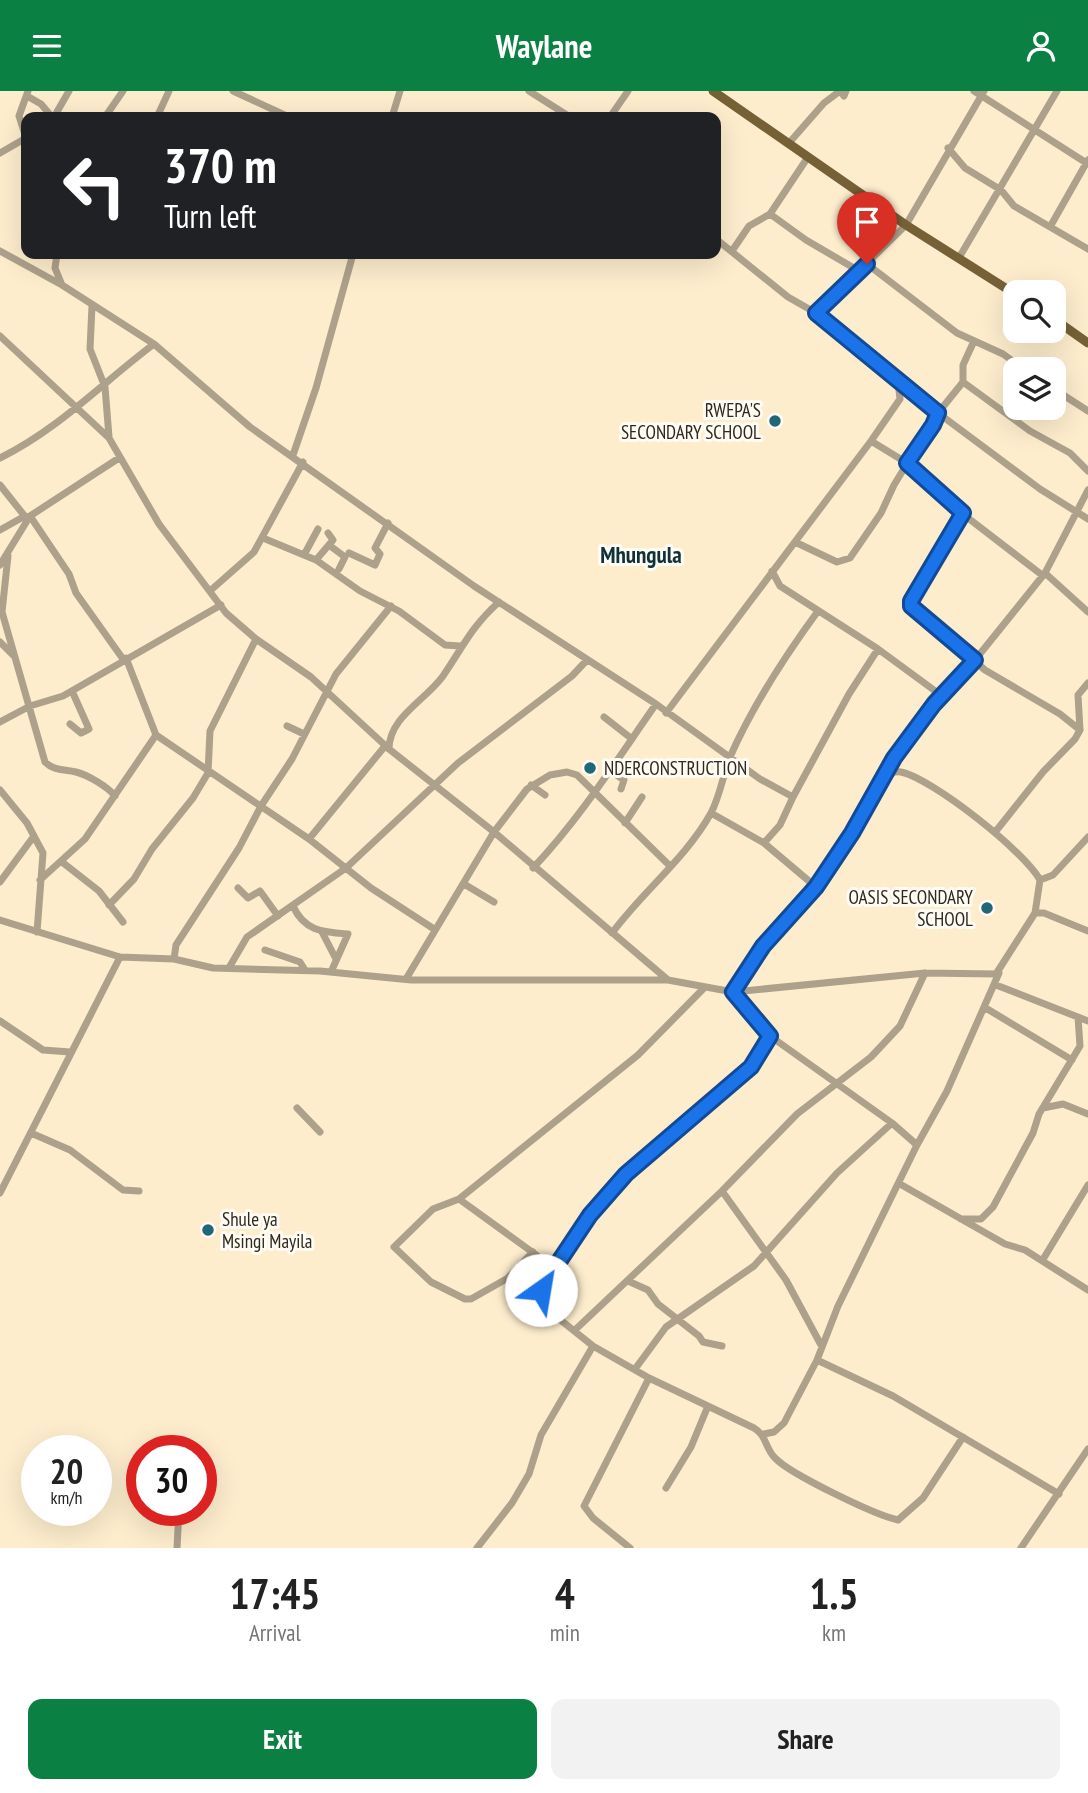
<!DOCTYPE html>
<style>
:root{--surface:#fff;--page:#f2f2f2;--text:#222;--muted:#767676;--accent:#0b8043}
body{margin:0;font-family:"PT Sans Narrow",sans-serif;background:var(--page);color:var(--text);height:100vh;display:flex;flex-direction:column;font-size:26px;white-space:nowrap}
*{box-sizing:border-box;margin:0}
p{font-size:23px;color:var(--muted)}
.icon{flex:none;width:38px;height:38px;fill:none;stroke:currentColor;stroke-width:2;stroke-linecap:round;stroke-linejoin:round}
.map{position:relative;height:1457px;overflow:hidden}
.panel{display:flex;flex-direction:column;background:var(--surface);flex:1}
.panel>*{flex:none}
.hud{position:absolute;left:21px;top:21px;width:700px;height:147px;border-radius:14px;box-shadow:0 7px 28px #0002;background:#202124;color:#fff;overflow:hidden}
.fabs{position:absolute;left:1003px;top:189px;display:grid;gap:14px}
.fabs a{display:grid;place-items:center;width:63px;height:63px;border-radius:14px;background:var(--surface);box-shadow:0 7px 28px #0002;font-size:35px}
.speed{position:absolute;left:21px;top:1344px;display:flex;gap:14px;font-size:35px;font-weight:700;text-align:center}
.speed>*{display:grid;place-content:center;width:91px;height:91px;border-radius:50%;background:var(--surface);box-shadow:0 7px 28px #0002;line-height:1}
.speed small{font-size:18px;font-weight:400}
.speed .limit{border:10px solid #d22;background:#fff;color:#111}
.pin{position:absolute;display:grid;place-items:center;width:60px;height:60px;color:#fff;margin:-72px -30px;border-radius:50% 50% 50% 0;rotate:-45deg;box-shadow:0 0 7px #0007}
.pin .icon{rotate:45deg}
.me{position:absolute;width:77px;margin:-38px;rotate:32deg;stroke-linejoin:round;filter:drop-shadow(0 0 5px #0008)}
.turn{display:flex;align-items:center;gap:24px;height:147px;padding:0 28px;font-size:32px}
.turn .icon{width:91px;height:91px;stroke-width:2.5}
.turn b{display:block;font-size:49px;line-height:60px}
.eta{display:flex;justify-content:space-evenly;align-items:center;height:119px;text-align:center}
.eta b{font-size:42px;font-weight:700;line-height:49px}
.action{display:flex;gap:14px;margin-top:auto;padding:14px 28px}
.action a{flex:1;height:80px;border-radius:14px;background:var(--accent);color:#fff;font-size:28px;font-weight:700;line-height:80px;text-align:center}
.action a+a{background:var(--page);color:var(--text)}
header{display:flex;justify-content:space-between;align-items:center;height:91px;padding:0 28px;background:var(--accent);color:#fff;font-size:32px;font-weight:700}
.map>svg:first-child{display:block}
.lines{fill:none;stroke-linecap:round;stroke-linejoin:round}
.minor{stroke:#ada18b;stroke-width:7}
.major{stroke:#766137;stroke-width:9}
.route-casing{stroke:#114b97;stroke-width:18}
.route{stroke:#1a73e8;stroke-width:12}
.poi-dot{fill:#216776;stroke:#fffcf5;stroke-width:2.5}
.labels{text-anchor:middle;stroke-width:6;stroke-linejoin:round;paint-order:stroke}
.poi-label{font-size:19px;fill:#2f291d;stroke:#fffcf5;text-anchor:end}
.quarter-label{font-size:23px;font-weight:bold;fill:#113139;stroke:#fffcf5}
</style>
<header><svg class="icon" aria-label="menu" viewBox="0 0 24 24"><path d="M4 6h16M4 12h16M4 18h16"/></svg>Waylane<svg class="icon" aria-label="person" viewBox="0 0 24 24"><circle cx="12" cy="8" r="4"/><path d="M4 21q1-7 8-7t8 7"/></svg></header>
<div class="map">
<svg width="1088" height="1457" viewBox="0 0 1088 1457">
<rect width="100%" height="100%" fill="#fdedcd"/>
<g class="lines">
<!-- minor -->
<path class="minor" d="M233,0L289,26
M529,0L570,26
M840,0L844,5L846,0
M974,0L1088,73
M27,5L41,13L52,26
M54,26L69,0
M105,26L123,0
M157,26L169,0
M392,26L400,0
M610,26L628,0
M789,52L824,12L840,0
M948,57L965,77L1001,99L1014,115L1088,158
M0,62L26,47L19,25L28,0
M770,123L806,149L859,180
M1050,136L1088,69
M716,148L788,206L816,222L938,322L1040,398L1088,428
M0,160L62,194L154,253L250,336L474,495L656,613L760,688L793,706
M732,160L749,135L770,123L808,66
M57,163L55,177L62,194
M960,165L1057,0
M867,173L957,242L1003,263L1024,278
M92,215L90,258L105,296L109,346
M816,222L906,134L984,0
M0,245L109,347L159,433L226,522L256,548L311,586L389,658L494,741L668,889
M974,250L963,274V291L1030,340L1070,362L1088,380
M1054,298L1088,320
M871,350L907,372L968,427L1042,484
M293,364L316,297L353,163
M0,367C59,338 102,292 154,253
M0,394L27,428
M963,422L910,510L911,515L985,579L1060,623L1080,639
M30,425L69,483L76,502L123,568
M0,439L25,425
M263,447L316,469L360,500L399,520L445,554L460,555
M795,451L837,471L850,467L881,422L894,394L938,322L963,291
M329,454L345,466L339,478
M349,462L375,474L380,463L375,457L388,432
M304,464L318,438
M8,465L2,521L45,671C54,680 64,678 76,681C88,684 108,696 115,705
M316,469L333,449L328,442
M0,474L30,425L119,367
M772,480L780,495L878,558L942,605
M1045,482L1088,521
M211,499L254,461L303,371
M0,551L14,565
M126,567L156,644L309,748L371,797L434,838
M666,622L871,350L900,308L898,290
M604,626L632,648
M0,631L30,615L63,605L221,514
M70,633L81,642L89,638L72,600
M287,635L304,643
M389,658C389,626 426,609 443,585C463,556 471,536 499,511
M611,680L624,689L621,698
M885,682C890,682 897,680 901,681C933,688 1024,760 1040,789L1035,822
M531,694L545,704
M0,699L27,732L43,762L37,841
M711,722L764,752L816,796
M625,732L642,706
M996,740L1043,681L1075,648L1080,639L1078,604L1088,592
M309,748L385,655
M764,752L780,734L793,706L849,603L878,558
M62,771L99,800L123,831
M533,777C581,726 616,670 656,613
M40,789L85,748L156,644
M1040,789L1053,784L1088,746
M0,791L34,745
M464,793L494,811
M238,797L248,807L260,800L278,825
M109,814L134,788L152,758L193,707L208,682L210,640L256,548
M293,815C304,840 323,841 348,843L331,881
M0,829L120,866L174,868L213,877L320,880L411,889H668L733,901L925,882L996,883L1035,822H1044L1088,840
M322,841L336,868
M612,842C643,800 686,767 711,722C720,705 723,684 730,666C753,614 785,565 818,520
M265,859L300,871L305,879
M174,868L176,854L239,757L261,715L292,668L336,583L391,515
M230,875L247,846L346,777L458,672L572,585L586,570
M406,888L494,741L527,698L550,684L567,681L577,684L670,775
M996,894L1088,930
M984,916L1072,969
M0,930L43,959L70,961
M297,1017L320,1041
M1043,1017L1063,1013L1088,1023
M31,1042L70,1059L123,1099L139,1100
M917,1054L892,1032L770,945L733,901L763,855L816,796L852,742L885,682L934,613L975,569L1045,482L1088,399
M900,1093L1005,1153L1025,1159L1088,1199
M722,1100L786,1189L821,1254
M0,1102L120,866
M459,1108L546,1171L549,1175L541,1199L543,1209L558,1227L593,1255L649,1287L754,1337C767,1345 765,1357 775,1367C790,1383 875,1424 898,1429L923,1407L963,1346
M961,1128H981L993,1116L1033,1042L1039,1023L1080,955L1078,926
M533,1161L508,1187L471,1208H465L431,1191L394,1156L433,1118L459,1108L638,964L704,897
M1042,1170L1088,1094
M547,1181L626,1083L751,976L770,945
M628,1190L648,1199L658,1213L699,1245L703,1251L722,1255
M576,1238L722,1100L797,1023L871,966L900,935L925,882
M817,1269L893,1305L1059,1403
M635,1278L666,1236L754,1175L837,1082L892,1032
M764,1343L774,1341L784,1332L817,1269L838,1215L917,1054L947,1000L999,882
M666,1397L691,1356L708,1315
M177,1457L179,1419
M477,1457L512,1412L529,1383L541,1344L593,1255
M630,1457L593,1427L584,1415L649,1287
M1021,1457L1088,1358"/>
<!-- major -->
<path class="major" d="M713,0L906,134L1015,203
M1054,228L1088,252"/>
</g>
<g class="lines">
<!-- route casing -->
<g class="route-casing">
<path id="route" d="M541,1199L547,1182L558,1172L590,1124L626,1083L751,976L770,945L733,901L763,855L816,796L852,742L894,667L934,613L975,569L911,515V510L963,422L907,372L933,334L938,322L816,222L867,173"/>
</g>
<!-- route -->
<use href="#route" class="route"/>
</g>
<!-- markers -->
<g class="poi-dot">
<circle cx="775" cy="330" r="7"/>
<circle cx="590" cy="677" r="7"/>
<circle cx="987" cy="817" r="7"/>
<circle cx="208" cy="1139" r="7"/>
</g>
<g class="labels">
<!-- poi labels -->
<g class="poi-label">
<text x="761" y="326">RWEPA'S<tspan x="761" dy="22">SECONDARY SCHOOL</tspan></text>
<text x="604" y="684" text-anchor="start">NDERCONSTRUCTION</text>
<text x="973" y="813">OASIS SECONDARY<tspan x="973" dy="22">SCHOOL</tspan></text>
<text x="222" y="1135" text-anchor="start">Shule ya<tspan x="222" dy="22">Msingi Mayila</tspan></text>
</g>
<!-- quarter labels -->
<g class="quarter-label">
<text x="641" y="472">Mhungula</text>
</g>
</g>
</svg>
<div class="fabs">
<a><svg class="icon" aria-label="search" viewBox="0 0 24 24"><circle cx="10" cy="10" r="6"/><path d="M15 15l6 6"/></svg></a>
<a><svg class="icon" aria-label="layers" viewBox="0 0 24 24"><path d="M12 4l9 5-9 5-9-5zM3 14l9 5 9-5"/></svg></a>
</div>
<div class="speed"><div>20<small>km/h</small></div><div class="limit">30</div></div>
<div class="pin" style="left:867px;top:173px;background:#d93025"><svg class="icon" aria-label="arrive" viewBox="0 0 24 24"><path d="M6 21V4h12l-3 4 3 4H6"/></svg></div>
<svg class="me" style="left:541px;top:1199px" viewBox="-20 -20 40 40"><circle r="19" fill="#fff"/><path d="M0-13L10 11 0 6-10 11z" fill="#1a73e8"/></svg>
<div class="hud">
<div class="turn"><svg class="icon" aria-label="left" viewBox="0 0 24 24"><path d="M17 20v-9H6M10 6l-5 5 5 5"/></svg><div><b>370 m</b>Turn left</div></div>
</div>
</div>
<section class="panel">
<div class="eta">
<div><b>17:45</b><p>Arrival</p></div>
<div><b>4</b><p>min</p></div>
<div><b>1.5</b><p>km</p></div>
</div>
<div class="action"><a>Exit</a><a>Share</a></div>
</section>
